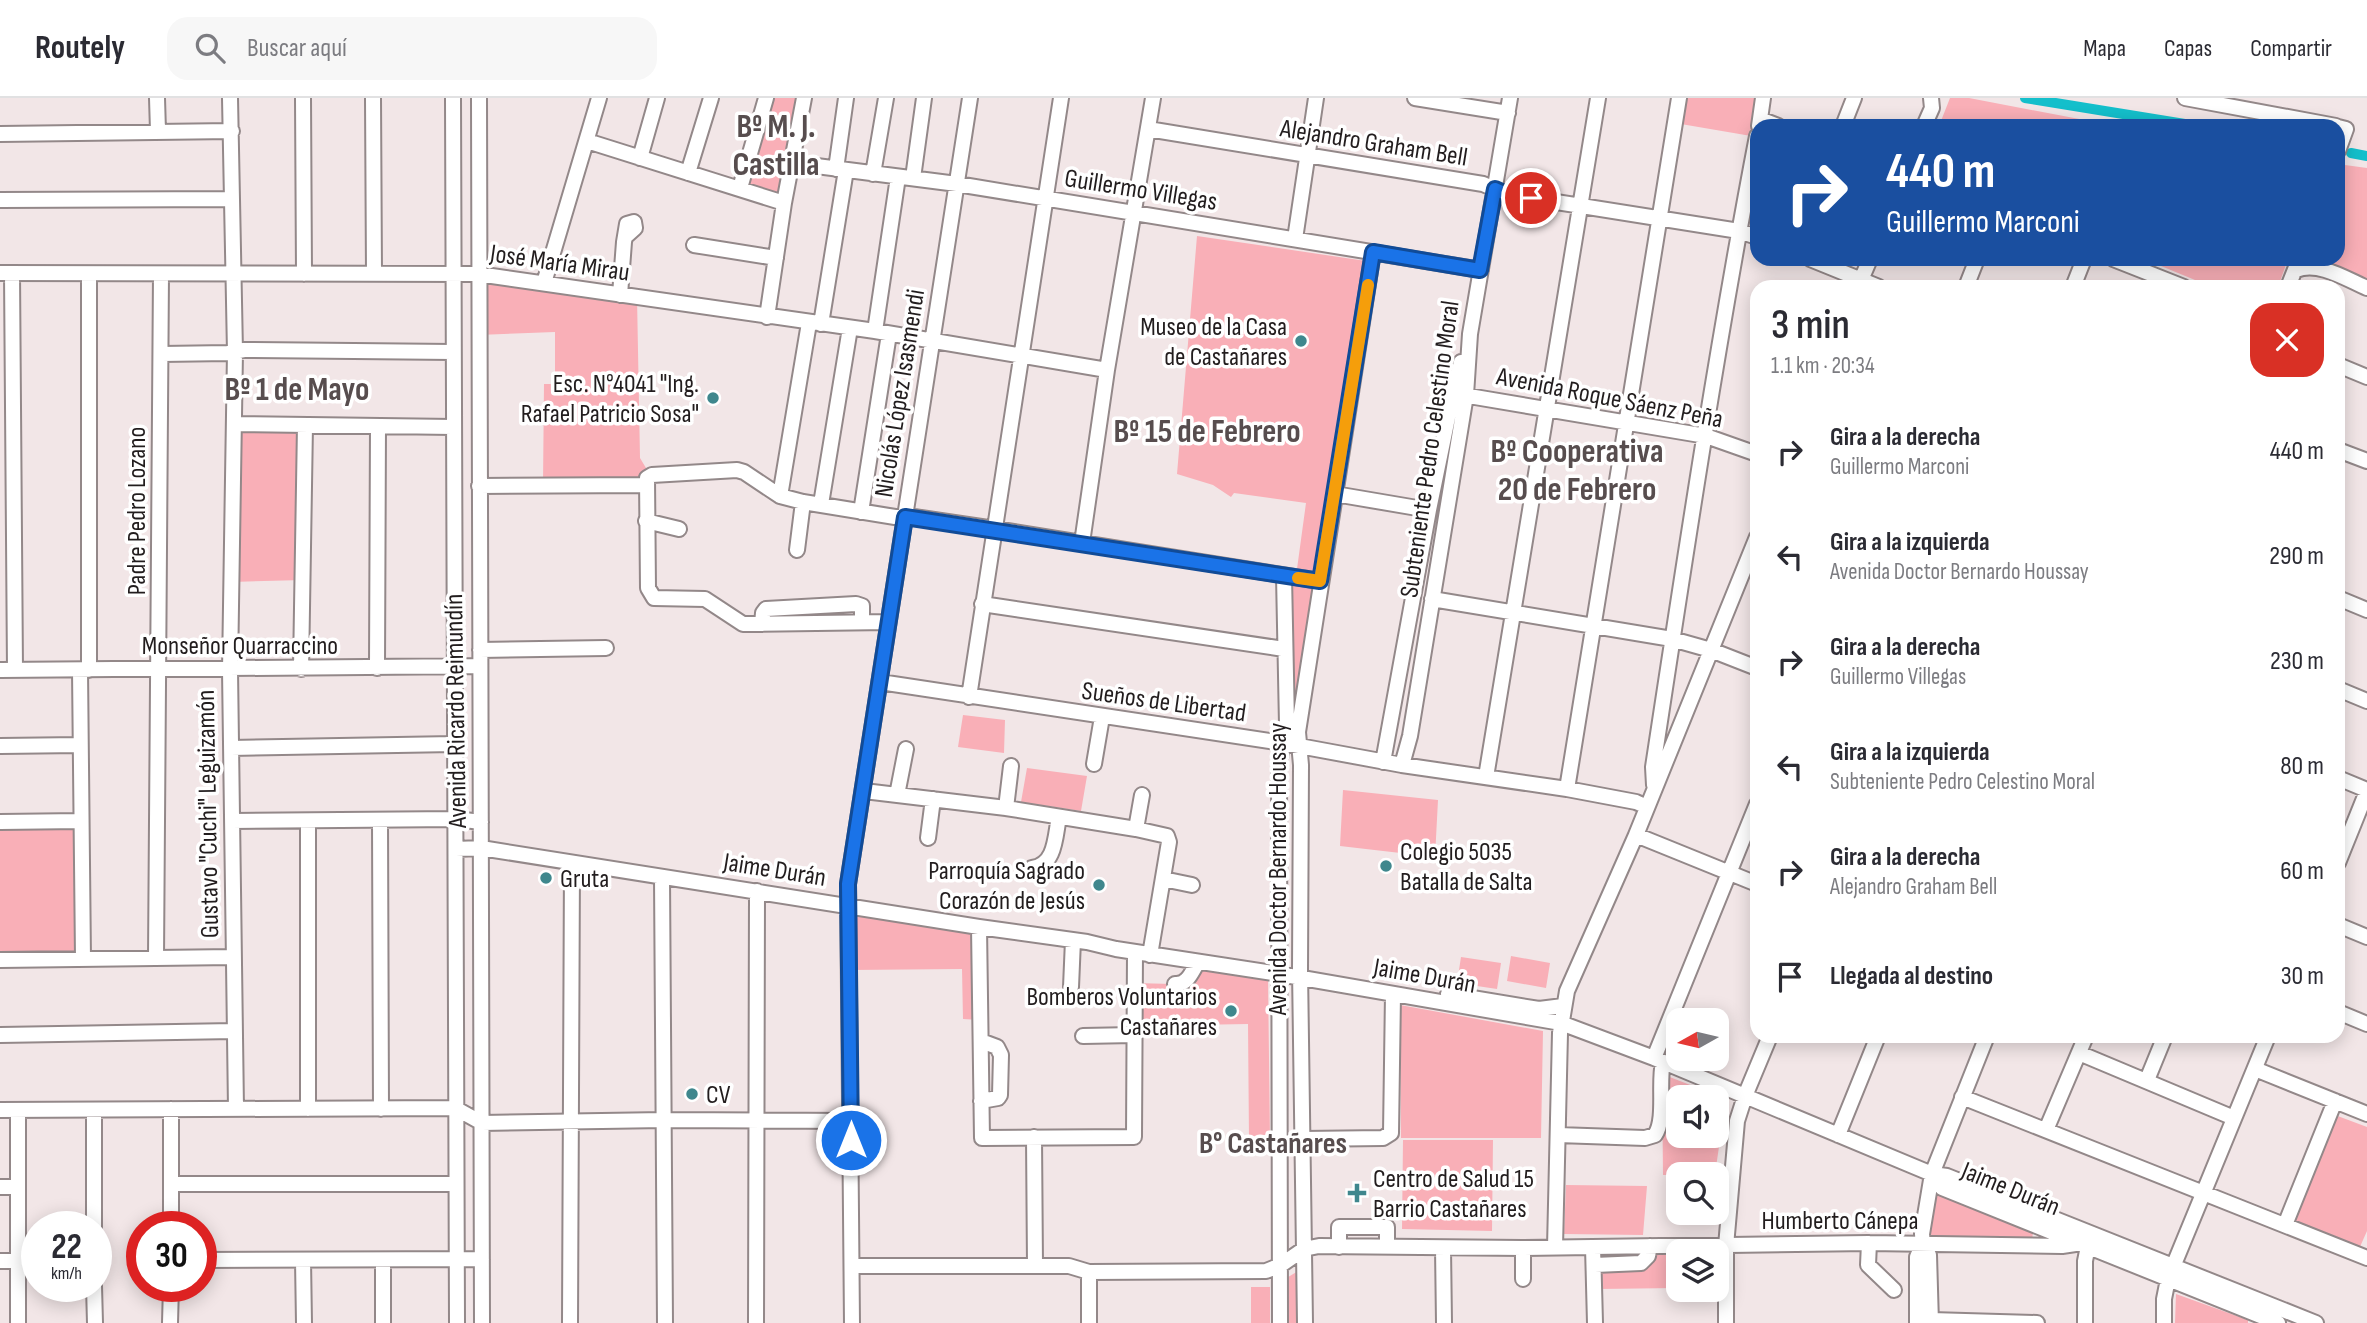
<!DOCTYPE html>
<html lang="es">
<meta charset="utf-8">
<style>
:root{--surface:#fff;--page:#f7f7f7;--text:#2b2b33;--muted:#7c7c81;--line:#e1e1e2}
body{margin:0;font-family:"Sofia Sans Condensed",sans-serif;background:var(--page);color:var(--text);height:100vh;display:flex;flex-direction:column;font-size:26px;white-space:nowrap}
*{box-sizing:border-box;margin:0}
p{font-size:23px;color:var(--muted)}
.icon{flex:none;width:38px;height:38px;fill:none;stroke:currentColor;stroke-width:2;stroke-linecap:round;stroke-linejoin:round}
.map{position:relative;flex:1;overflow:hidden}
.details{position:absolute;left:1750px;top:182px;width:595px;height:763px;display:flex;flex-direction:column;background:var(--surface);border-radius:21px;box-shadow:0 4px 18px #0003}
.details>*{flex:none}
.guide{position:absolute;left:1750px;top:21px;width:595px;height:147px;border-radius:21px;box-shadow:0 4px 18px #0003;background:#1a4fa0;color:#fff;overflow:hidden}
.needle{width:46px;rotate:262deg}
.buttons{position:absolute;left:1666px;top:910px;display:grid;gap:14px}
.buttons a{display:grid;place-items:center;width:63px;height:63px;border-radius:14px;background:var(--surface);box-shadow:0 4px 18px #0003;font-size:35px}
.speed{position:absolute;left:21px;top:1113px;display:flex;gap:14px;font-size:35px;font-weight:700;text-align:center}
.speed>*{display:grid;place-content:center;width:91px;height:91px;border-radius:50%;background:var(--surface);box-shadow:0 4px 18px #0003;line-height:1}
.speed small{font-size:18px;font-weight:400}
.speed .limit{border:10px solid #d22;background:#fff;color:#111}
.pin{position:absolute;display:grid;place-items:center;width:60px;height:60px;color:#fff;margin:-30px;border:4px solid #fff;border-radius:50%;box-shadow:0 2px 7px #0007}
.me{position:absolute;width:77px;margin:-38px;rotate:0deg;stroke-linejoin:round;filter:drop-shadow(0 0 5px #0008)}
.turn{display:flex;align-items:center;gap:24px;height:147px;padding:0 21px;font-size:32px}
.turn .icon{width:91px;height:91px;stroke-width:2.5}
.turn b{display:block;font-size:49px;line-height:60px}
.round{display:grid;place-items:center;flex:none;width:74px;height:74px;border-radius:21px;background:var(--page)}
.head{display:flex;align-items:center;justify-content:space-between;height:119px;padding:0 21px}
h1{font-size:42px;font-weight:600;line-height:52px}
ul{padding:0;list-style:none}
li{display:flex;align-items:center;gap:21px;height:105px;padding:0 21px}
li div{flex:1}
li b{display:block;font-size:26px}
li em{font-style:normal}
header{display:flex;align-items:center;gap:42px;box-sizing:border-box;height:98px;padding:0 35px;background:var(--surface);border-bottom:2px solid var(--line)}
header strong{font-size:33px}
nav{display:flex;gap:38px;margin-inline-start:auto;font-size:24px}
.search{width:490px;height:63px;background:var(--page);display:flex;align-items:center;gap:18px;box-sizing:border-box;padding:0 24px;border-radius:21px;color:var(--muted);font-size:26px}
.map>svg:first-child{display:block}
.green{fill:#f9afb7;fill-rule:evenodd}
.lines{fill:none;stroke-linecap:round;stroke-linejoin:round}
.canal{stroke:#14bfcb;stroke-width:10}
.minor-casing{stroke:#938889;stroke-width:18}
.minor{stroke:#fff;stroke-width:14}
.route-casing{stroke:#114b97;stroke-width:18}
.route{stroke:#1a73e8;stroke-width:12}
.slow{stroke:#f59e0b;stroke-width:12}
.poi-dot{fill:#3f878d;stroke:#fff;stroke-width:2.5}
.labels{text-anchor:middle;stroke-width:7;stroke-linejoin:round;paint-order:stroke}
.street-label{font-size:26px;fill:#221d1e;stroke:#fff}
.poi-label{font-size:26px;fill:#221d1e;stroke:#fff;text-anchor:end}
.quarter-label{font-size:30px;font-weight:bold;fill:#574d4e;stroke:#fff}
.district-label{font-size:33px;font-weight:bold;fill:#574d4e;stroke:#fff}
</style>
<header>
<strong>Routely</strong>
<div class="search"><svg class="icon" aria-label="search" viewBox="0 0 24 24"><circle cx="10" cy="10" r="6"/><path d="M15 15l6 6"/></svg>Buscar aquí</div>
<nav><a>Mapa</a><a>Capas</a><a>Compartir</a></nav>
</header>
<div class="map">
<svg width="2367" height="1225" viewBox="0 0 2367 1225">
<rect width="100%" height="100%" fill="#f2e6e7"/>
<!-- green -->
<path class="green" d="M766,0H803L784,105L740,90Z
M1679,0H1760L1757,39L1675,25Z
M1950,0H1969L2116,28H1939Z
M2345,67L2367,70V183L2314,161H2338V87Z
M1197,138L1366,163L1328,406L1315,473L1297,471L1306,405L1234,395L1231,399L1213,387L1177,376Z
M2144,161H2288L2278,189H2212Z
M478,176L637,199L640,360L649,375L646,387L543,386L544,286H555V234L478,237Z
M234,326L305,327L303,482L231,484Z
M1291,487L1316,491L1297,620L1292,616Z
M963,617L1005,622L1004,655L958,649Z
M1027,670L1087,678L1081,713L1021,704Z
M1343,692L1438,702L1435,759L1340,748Z
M76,728L77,857H0V729Z
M849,808L977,829L980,922L963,921L962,871L850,872Z
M1511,858L1550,865L1546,890L1507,883Z
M1461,859L1501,865L1497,891L1457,885Z
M1198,864L1268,878L1270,1042H1249L1248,926L1136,928L1134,885L1173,886L1175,899V886Z
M1400,907L1543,933L1541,1040H1401Z
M1662,976L1726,1001L1715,1076L1663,1077ZM1678,999H1717V1038H1678Z
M2335,1017L2367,1029V1133L2359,1151L2293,1127Z
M1403,1042H1493L1492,1133L1402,1131Z
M1566,1087L1647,1088L1643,1137L1564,1136Z
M1936,1095L2033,1133L2032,1143H1932L1929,1120Z
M1598,1156L1678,1157V1190L1598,1191Z
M1303,1170V1225H1281L1280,1184Z
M1251,1189H1270V1225H1251Z
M2176,1196L2248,1222V1225H2175Z"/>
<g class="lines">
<!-- canal -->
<path class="canal" d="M2025,0L2197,28
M2351,55L2367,58"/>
<!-- minor casing -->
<g class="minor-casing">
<path id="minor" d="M157,0L158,33
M230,0L235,254L230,572L236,1011
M303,0L304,176
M373,0L374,176
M453,0L457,1225
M479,0L482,1225
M1415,0L1508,15
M2185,0L2336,28
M1760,21L1778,28
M1759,28L1763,0
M1843,28L1854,0
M1924,28L1932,10L1931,0
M2338,29L2346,31L2338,53
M1148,31L1483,86L1506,96L1739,133L1757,139
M0,36L232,33
M587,43L784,105
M640,60L657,0
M793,65L957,86L1481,172
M836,71L846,0
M688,75L711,0
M873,76L886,0
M913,80L924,0
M740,90L766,0
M0,102L232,101
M1295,141L1316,0
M694,147L776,160
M1810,161L1879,189
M2113,161L2184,189
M2296,172C2319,163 2346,181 2367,190
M0,175L478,176L875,233L1107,272
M12,175L15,572
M544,185L599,0
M1858,189L1870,161
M1966,189L1977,161
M2073,189L2084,161
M2288,189L2298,164
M620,197L624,144L627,126L634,124L635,130L625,139
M767,219L784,105L804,0
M821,226L846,72
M875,233L898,79
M162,256L228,255L244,252L453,254
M2338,267L2367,279
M1457,296L1706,338L1757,356
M234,326L453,329
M2338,352L2367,363
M479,388L646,387
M1335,396L1429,412
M780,398L809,225
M821,406L850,230
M861,414L889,236
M646,423L679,431
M1082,445L1107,272L1153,0
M797,452L803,404
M2338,500L2367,512
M1432,501L1672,541L1711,552L1757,570
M982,506L1284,551
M888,524L743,526L705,501L654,500L648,490L647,380L652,377L737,372L744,374L780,398L803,404L895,419H914L995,431L1320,483
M762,526L763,515L766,511L856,506L862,508V523
M480,552L606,550
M377,570L378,328
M301,571L305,327
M0,572L480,568
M80,572L83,861
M89,572V176
M880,584L1283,645L1402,667L1567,691L1636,704L1647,709
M2338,591L2367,603
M969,599L1061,0
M0,648L80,647
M231,650L454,646
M1383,664L1429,412L1453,295L1461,264
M1094,666L1102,619
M1402,667L1410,638L1466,297L1470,236L1510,0
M1486,679L1598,0
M2338,680L2367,692
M1654,687L1653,669C1685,459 1717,247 1757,38
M1567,691L1679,0
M864,693L1006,710L1136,731L1167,738L1169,744L1150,857
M897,697L906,651
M1006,710L1011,668
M232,723L456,721L481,724
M380,723L381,1011
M0,724L81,723
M1136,731L1142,697
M1636,737L1757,786
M928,740L933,701
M456,751L481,750L979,829L1087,844L1116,851L1279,876L1561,925L1654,960L1932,1076L1947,1078L2316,1225
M2338,765L2367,693
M1032,770C1056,767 1055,738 1059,719
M662,779L665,1225
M1163,781L1192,787
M2338,827L2367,839
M979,829L982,1040L1134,1039L1135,854
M156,860L161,176
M0,862L233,859
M1175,886C1188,887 1192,873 1198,864
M1071,889L1073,842
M1448,896L1539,911L1563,908
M2338,914L2367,926
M0,937L234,933
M1083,938L1134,937
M981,943L997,949L1001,957L1000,997L998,1000L981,1003
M2079,955L2234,1020
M1654,960L1757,706
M2255,971L2367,1016
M2147,982L2165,938
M1962,999L2367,1160
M308,1011V723
M0,1012L455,1010L482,1025L664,1022L851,1023
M18,1012V1225
M94,1012V1129
M2046,1032L2086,938
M1558,1037L1645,1040L1655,1037C1666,1021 1658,985 1663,964
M1838,1037L1878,938
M1034,1039L1035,1168
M1303,1041L1383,1040L1391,1035L1393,896
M1932,1076L1942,1090L2278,1225
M171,1086H456
M0,1089H18
M2285,1127L2335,1003
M171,1129V1011
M1869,1145L1868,1167L1894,1192
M1339,1149V1129H1387V1149
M1555,1149L1560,935L1567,893L1636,737L1757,439
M1593,1149L1595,1225
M1443,1150L1444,1225
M201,1162L482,1161
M303,1162L304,1225
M0,1163H18
M1595,1167L1641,1165L1648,1158L1650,1148
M853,1168H1069L1089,1174L1266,1173L1281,1167L1304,1151L1319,1148L1523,1150L1869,1145L2062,1148L2082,1145
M1523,1181V1150
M94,1188L95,1225
M1931,1222L2037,1225
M170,1225L171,1188
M383,1225V1162
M570,1225L572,765
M756,1225L757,793
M852,1225L848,786L970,0
M1089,1225V1174
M1280,1225L1279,665L1287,627L1284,478
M1305,1225L1300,872L1301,667L1298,634L1373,154
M1726,1225V1148L1737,1023L1745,998L1770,938
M1917,1225V1159L1923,1146
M1931,1225L1929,1157L1923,1146L1922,1136L1932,1076L1987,938
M2085,1225V1163L2088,1148
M2164,1225V1201L2168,1181L2268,938"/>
</g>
<!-- minor -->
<use href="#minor" class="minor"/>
</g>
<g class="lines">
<!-- route casing -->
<g class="route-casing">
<path id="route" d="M851,1042L848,786L905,419L1320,483L1373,154L1480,172L1495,91L1506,96L1531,100"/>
</g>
<!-- route -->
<use href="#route" class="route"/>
<!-- slow -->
<path class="slow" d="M1298,480L1320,483L1368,187"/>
</g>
<!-- markers -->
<g class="poi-dot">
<circle cx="1301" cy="243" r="7"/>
<circle cx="713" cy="300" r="7"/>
<circle cx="1386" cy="768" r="7"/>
<circle cx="546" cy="780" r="7"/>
<circle cx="1099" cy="787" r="7"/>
<circle cx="1231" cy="913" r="7"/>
<circle cx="692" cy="996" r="7"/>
<path d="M1353.5 1084.5h7v7h7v7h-7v7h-7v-7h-7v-7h7z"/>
</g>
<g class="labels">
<!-- street labels -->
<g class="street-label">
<text transform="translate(1374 44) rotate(9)" y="9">Alejandro Graham Bell</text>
<text transform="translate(1141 91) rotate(9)" y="9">Guillermo Villegas</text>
<text transform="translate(560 164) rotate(8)" y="9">José María Mirau</text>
<text transform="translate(899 295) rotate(-81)" y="9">Nicolás López Isasmendi</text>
<text transform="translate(1610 299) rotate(11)" y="9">Avenida Roque Sáenz Peña</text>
<text transform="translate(1429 351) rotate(-82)" y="9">Subteniente Pedro Celestino Moral</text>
<text transform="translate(136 413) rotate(-90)" y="9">Padre Pedro Lozano</text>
<text x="240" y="556">Monseñor Quarraccino</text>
<text transform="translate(1164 603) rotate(8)" y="9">Sueños de Libertad</text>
<text transform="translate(455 613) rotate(-91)" y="9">Avenida Ricardo Reimundín</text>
<text transform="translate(207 716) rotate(-91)" y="9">Gustavo "Cuchi" Leguizamón</text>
<text transform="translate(775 771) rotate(9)" y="9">Jaime Durán</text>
<text transform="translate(1277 771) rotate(-90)" y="9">Avenida Doctor Bernardo Houssay</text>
<text transform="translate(1425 877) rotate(10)" y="9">Jaime Durán</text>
<text transform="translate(2011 1090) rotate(22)" y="9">Jaime Durán</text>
<text x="1840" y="1131">Humberto Cánepa</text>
</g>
<!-- poi labels -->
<g class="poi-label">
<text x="1287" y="237">Museo de la Casa<tspan x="1287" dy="30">de Castañares</tspan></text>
<text x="699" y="294">Esc. N°4041 "Ing.<tspan x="699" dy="30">Rafael Patricio Sosa"</tspan></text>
<text x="1400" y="762" text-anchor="start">Colegio 5035<tspan x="1400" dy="30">Batalla de Salta</tspan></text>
<text x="1085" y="781">Parroquía Sagrado<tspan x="1085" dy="30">Corazón de Jesús</tspan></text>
<text x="560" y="789" text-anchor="start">Gruta</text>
<text x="1217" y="907">Bomberos Voluntarios<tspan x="1217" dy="30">Castañares</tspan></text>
<text x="706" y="1005" text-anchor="start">CV</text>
<text x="1373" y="1089" text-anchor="start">Centro de Salud 15<tspan x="1373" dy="30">Barrio Castañares</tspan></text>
</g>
<!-- quarter labels -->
<g class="quarter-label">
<text x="1273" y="1055">B° Castañares</text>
</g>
<!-- district labels -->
<g class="district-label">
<text x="776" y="39">Bº M. J.<tspan x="776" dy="38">Castilla</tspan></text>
<text x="297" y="302">Bº 1 de Mayo</text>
<text x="1207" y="344">Bº 15 de Febrero</text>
<text x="1577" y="364">Bº Cooperativa<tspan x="1577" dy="38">20 de Febrero</tspan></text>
</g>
</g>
</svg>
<div class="buttons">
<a><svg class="needle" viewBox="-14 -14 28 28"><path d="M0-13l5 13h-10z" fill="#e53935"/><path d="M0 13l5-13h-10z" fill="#7c7c81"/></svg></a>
<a><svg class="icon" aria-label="sound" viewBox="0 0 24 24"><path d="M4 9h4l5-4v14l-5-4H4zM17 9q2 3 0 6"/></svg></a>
<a><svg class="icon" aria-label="search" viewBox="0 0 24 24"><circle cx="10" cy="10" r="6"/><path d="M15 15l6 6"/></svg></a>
<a><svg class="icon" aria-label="layers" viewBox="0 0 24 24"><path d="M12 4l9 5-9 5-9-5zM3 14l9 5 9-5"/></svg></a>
</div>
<div class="speed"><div>22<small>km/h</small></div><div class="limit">30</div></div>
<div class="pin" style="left:1531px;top:100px;background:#d93025"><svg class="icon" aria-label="arrive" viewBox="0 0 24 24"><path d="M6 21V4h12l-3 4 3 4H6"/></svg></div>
<svg class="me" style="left:851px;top:1042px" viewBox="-20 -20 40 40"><circle r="17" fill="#1a73e8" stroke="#fff" stroke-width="3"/><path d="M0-11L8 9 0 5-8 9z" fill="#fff"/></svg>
<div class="guide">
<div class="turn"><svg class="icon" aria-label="right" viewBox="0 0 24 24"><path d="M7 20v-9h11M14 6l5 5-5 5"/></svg><div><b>440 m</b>Guillermo Marconi</div></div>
</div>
<section class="details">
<div class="head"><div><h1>3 min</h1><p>1.1 km · 20:34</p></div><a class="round" style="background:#d93025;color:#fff"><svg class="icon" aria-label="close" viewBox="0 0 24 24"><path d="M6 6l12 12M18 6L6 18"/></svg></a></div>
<ul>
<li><svg class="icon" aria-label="right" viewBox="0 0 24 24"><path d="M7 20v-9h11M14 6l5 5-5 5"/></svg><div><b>Gira a la derecha</b><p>Guillermo Marconi</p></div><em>440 m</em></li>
<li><svg class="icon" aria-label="left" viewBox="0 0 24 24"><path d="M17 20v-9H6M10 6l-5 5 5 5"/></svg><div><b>Gira a la izquierda</b><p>Avenida Doctor Bernardo Houssay</p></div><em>290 m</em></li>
<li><svg class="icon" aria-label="right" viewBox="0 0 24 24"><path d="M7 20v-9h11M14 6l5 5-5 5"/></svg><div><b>Gira a la derecha</b><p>Guillermo Villegas</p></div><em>230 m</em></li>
<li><svg class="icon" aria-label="left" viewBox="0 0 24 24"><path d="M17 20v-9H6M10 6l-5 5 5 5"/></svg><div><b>Gira a la izquierda</b><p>Subteniente Pedro Celestino Moral</p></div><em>80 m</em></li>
<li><svg class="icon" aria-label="right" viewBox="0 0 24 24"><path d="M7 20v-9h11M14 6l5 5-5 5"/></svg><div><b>Gira a la derecha</b><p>Alejandro Graham Bell</p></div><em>60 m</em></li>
<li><svg class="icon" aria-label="arrive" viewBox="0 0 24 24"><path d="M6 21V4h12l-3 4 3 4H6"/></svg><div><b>Llegada al destino</b></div><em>30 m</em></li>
</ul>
</section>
</div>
